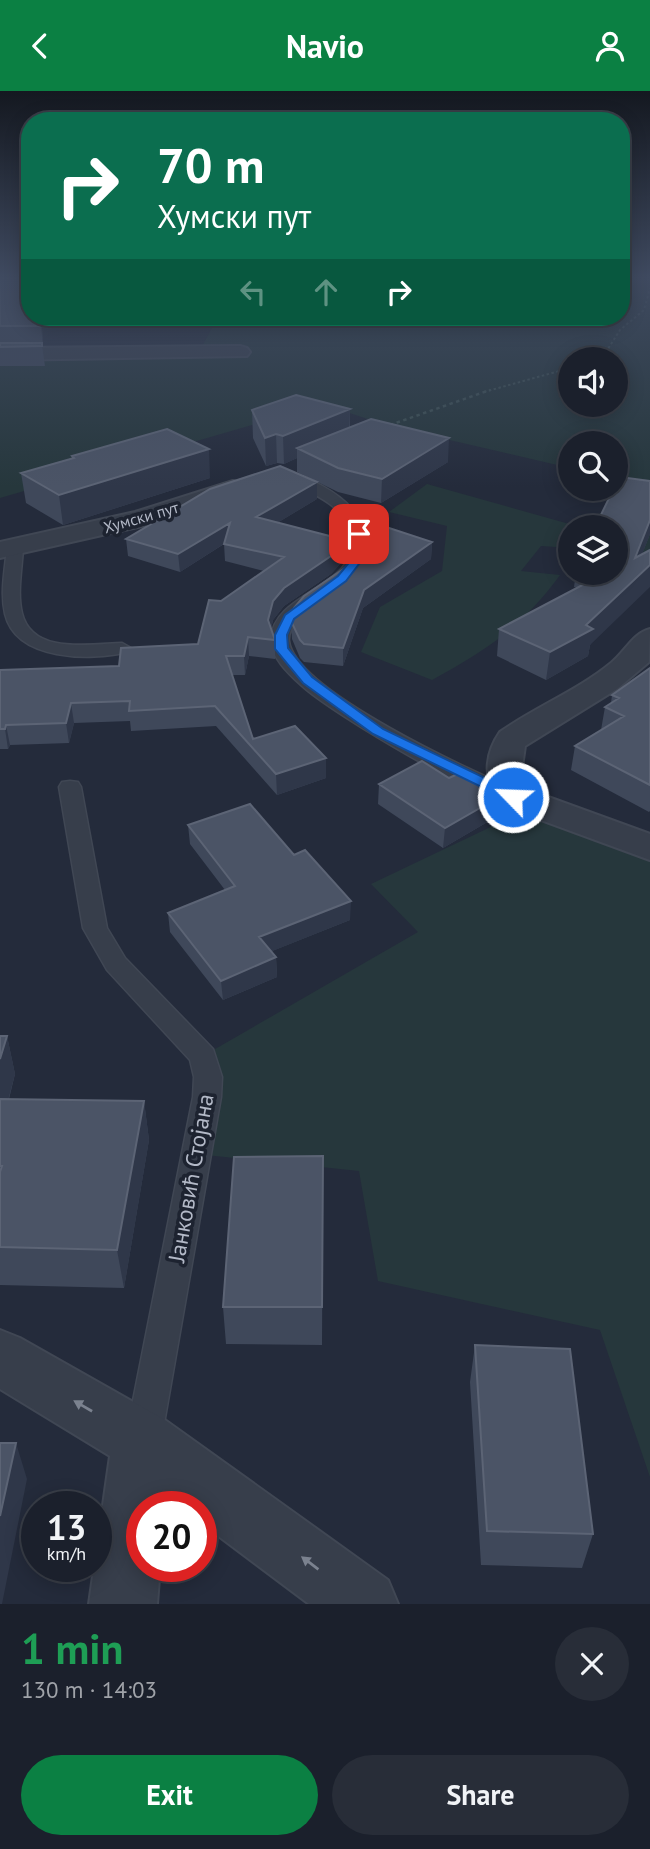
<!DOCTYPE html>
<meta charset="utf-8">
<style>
:root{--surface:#1b202c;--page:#282d38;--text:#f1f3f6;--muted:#a0a3a9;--line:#393e48;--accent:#0b8043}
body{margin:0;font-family:"PT Sans",sans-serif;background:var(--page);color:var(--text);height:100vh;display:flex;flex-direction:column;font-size:26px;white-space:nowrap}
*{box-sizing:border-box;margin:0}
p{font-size:23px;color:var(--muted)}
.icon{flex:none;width:38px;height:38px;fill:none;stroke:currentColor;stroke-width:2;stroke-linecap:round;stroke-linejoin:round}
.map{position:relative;height:1513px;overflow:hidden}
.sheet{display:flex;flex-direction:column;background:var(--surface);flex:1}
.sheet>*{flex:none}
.banner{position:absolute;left:21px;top:21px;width:609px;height:214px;border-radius:28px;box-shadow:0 4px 18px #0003,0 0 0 2px var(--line);background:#0b6e4f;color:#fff;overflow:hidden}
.buttons{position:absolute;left:558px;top:256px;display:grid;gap:14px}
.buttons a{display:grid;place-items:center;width:70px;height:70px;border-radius:50%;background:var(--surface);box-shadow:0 4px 18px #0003,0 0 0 2px var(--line);font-size:35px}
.speed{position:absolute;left:21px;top:1400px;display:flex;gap:14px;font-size:35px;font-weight:700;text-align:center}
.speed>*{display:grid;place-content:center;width:91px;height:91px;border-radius:50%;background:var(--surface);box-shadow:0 4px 18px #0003,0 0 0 2px var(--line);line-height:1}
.speed small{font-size:18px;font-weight:400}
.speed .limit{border:10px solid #d22;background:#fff;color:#111}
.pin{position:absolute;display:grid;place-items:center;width:60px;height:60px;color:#fff;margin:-30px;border-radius:14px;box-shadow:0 4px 10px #0006}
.me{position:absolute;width:77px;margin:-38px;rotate:294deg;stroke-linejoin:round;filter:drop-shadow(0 0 5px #0008)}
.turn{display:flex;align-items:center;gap:24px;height:147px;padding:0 21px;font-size:32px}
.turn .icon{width:91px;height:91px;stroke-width:2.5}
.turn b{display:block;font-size:49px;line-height:60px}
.lanes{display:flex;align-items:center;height:66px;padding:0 21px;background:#0003;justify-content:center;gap:35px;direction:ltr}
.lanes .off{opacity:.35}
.round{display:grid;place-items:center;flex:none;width:74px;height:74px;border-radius:37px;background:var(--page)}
.summary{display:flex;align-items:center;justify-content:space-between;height:119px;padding:0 21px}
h1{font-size:42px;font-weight:700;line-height:52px;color:#1e9e55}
.button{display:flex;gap:14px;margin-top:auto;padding:14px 21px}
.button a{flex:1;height:80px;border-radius:42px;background:var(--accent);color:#fff;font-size:28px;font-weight:700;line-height:80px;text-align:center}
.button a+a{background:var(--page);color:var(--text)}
header{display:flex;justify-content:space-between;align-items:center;height:91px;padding:0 21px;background:var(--accent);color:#fff;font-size:32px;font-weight:700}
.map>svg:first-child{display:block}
.green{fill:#26373c;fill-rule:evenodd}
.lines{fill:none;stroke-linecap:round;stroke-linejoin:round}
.lane-casing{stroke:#404754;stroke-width:3}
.street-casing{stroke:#404754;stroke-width:4}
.path-far1{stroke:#3e5154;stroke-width:2;stroke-dasharray:2.5 2.5;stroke-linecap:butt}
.path{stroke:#3e5154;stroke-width:2.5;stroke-dasharray:3.5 3.5;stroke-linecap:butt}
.lane{fill:#373e4b;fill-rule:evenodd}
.street{fill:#373e4b;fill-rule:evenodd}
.wall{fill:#3f485a}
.shaded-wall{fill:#2f3749}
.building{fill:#4b5466;stroke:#5c6475;stroke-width:2}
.oneway{fill:#7b828f}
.route{fill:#1a73e8;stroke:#114b97;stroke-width:2}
.labels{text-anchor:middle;stroke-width:7;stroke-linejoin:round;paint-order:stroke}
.far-street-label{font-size:16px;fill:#b3b9c7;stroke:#1d2330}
.near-street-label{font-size:23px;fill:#b3b9c7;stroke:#1d2330}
</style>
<header><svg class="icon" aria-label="back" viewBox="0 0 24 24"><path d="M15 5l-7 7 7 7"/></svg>Navio<svg class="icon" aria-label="person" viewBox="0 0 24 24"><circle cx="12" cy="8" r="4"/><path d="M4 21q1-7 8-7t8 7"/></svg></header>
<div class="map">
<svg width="650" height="1513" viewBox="0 0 650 1513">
<rect width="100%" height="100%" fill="#242b3b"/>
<!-- green -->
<path class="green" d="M621,185L650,187V463L616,461V436H581L634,398L616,392V352H570V377L389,335L313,310L252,334L0,407V263L199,261L218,226H621ZM570,268H616V313H570Z
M427,393L580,436H570V457L541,455L521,480L560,484C523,535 487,559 432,589L361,561L380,516L442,480L447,435L389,421Z
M522,721L650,755V1386L600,1239L378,1190L359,1080L196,1063L203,965L418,841L371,793Z"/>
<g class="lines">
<!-- lane casing -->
<g class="lane-casing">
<path id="lane" d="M289,382C332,392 393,435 355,482C341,500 317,511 300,525C295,532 288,541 289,550C295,600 475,682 521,701L524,706L521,711C490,718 330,621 302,595C290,584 270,566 271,548C274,499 361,497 351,444C345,413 309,401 284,389L282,386L284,383Z
M15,452L23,457C22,478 17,502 22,522C32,564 90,553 122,552L131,557L128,561C90,570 16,570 5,523C0,502 5,478 7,457Z
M70,690L78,691L81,696L107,837L125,867L213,958L222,986L221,1006L161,1350L156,1363L143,1368L130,1363L125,1350L193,1006L194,986L190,969L107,879L83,837L59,696L62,691Z"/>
</g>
<!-- street casing -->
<g class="street-casing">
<path id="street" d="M240,255L247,257L250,261L247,265L0,269V257Z
M233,390L242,392L245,397L242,402L151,433L0,467V451L135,421Z
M650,538L649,571L617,598L525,655L522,676L529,699L650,743V769L500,714C483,690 484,664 500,641C535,616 577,600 611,572C625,561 633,542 650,538Z
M0,1239L20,1247L165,1329L388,1489L398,1513H309L201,1432V1416H180L168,1406L167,1416H142V1475H160L157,1513H89L110,1365L0,1298Z"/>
</g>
<!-- path-far1 -->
<path class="path-far1" d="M592,268L606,261L620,239L644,219L650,197
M484,301L570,277"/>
<!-- path -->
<path class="path" d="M390,334L490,299"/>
<!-- lane -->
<use href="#lane" class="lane"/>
<!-- street -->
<use href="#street" class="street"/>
</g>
<!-- wall -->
<path class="wall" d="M0,185H30L116,226L42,237L43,254H42L45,275H0Z
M350,318V336L448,371L381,412L338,401L297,381V367L284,373L277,372L266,375L253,347L252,319Z
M72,365L210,387L63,434L26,412L21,382L72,367Z
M650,390V443L642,463L590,554L588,565L546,589L497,565L499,538L578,497L574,496L576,481H616Z
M317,408L277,432L345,449L344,466L342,471L331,483L284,515L273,529L271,538L275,549V568L249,565L245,584H232L253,648L326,687L277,704L216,635L131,640L130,630L74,632L69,652L10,654L8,658H0V579L119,575L198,553L221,510L264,480L225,470L224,453L180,481L128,465L126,448Z
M432,451L431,468L363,517L343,575L304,571L300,567L292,548L291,530Z
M650,577V720L649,721L571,679L575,655L601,639L605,616L611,612L612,604Z
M379,693L496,726L443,757L378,713Z
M188,734L350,829L272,860L276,866L277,886L223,909L170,841L168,822L225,799L190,753Z
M0,945H7L15,983L9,1008L144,1010L149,1049L124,1197L0,1194Z
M323,1065L322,1254L226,1253L223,1216Z
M475,1254L593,1443L582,1477L481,1474L470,1291Z"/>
<!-- shaded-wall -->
<path class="shaded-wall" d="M40,226H116L42,237L43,254Z
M350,318L349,345L297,357V367L284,373L283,345Z
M276,343L277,372L266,375L265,347Z
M449,347L448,371L381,412L382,388Z
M209,358L210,387L63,434L59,404Z
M317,391V408L257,444L256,426Z
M650,429V443L631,492L650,474V496L590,554L588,565L546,589L550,561L586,534L635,467Z
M230,432V449L180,481L178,463Z
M345,449L344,466L342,471L331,483L284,515L273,529L268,547V529L273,510L284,497Z
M432,451L431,468L363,517L343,575V557L364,499Z
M248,546L249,565L245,584L244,565Z
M71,612L74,632L69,652L66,632Z
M6,634L10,654L8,658L5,638Z
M326,667V687L277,704L276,683Z
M499,706L496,726L443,757L445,737Z
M351,810L350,829L260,865L259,846Z
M276,866L277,886L223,909L221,890Z
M7,945L15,983L0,1040V968Z
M144,1010L149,1049L124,1197L117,1159Z
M16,1352L27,1388L2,1513H0V1425Z"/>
<!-- building -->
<path class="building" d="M0,185L29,187L30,185V226H40V235H0Z
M0,252H42V255L0,256Z
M296,304L350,318L283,345L276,343L265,347L252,319Z
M371,328L449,347L382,388L338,377L297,357Z
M167,338L209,358L59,404L21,382L74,367L72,365Z
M280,375L317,391L256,426L345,449L343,453L331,465L284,497L273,510L268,529L275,549L248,546L244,565H226L253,648L295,635L326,667L276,683L215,615L129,620L130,610L71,612L66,632L6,634L5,638H0V579L119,575L121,557L198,553L209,509L221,510L284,466L224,453L230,432L178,463L126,448L210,398Z
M620,386L650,390V429L635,467L650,459V474L586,534L593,538L550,561L499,538L607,481H616V436H595L614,397H616V393Z
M386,436L432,451L364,499L343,557L304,553L300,549L291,530L294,517L304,505L349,474L365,454L376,457Z
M650,577V694L575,655L624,625L605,616L619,607L612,604Z
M422,670L449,687L460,682L499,706L445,737L379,693Z
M250,713L294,764L305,759L351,810L259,846L276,866L221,890L168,822L235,795L188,734Z
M0,945H7L0,968Z
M0,1008L144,1010L117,1159L0,1156V1081L2,1075H0Z
M323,1065L322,1216H223L234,1066Z
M475,1254L570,1258L593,1443L487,1440Z
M0,1352H16L0,1425Z"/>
<!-- one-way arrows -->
<defs><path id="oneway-solid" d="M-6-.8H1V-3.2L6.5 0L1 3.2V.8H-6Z" transform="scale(1.75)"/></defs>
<g class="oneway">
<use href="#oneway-solid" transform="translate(83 1315) rotate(-150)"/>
<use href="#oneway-solid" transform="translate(310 1472) rotate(-143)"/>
</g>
<!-- sky -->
<linearGradient id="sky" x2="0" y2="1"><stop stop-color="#141820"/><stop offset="0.47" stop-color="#3f4a60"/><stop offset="1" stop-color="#3f4a60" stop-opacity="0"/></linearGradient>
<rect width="650" height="396" fill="url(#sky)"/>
<!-- route -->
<path class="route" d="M359,440L365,443L362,469L346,490L294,528L287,544L288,557L312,586L383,638L518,703L520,706L518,709H508L373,643L303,592L275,558V544L285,524L338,485L351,469L354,443Z"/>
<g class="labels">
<!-- far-street labels -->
<g class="far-street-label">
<text transform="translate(141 426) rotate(-16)" y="6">Хумски пут</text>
</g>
<!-- near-street labels -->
<g class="near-street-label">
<text transform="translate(191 1087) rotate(-80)" y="8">Јанковић Стојана</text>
</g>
</g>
</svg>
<div class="buttons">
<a><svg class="icon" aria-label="sound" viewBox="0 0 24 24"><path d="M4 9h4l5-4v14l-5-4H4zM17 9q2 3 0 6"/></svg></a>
<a><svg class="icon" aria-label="search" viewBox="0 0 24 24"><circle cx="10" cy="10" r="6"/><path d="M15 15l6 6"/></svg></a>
<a><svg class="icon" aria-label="layers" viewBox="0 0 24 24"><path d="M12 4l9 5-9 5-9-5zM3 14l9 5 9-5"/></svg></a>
</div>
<div class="speed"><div>13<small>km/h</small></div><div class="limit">20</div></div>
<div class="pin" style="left:359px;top:443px;background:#d93025"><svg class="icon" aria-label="arrive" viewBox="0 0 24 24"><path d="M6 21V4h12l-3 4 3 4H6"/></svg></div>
<svg class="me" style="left:513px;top:706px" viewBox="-20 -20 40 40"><circle r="17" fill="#1a73e8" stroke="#fff" stroke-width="3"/><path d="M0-11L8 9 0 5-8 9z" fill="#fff"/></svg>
<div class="banner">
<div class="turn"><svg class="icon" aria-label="right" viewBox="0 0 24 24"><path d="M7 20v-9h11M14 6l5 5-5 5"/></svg><div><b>70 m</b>Хумски пут</div></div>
<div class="lanes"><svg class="icon off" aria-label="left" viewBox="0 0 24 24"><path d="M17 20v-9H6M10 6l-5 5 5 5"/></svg><svg class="icon off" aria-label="ahead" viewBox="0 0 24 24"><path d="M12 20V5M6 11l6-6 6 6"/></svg><svg class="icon" aria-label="right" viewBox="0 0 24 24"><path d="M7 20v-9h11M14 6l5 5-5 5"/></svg></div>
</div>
</div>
<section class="sheet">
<div class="summary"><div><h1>1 min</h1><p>130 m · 14:03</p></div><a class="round"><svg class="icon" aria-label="close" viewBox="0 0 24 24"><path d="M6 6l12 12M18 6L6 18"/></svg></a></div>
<div class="button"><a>Exit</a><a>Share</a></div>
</section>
